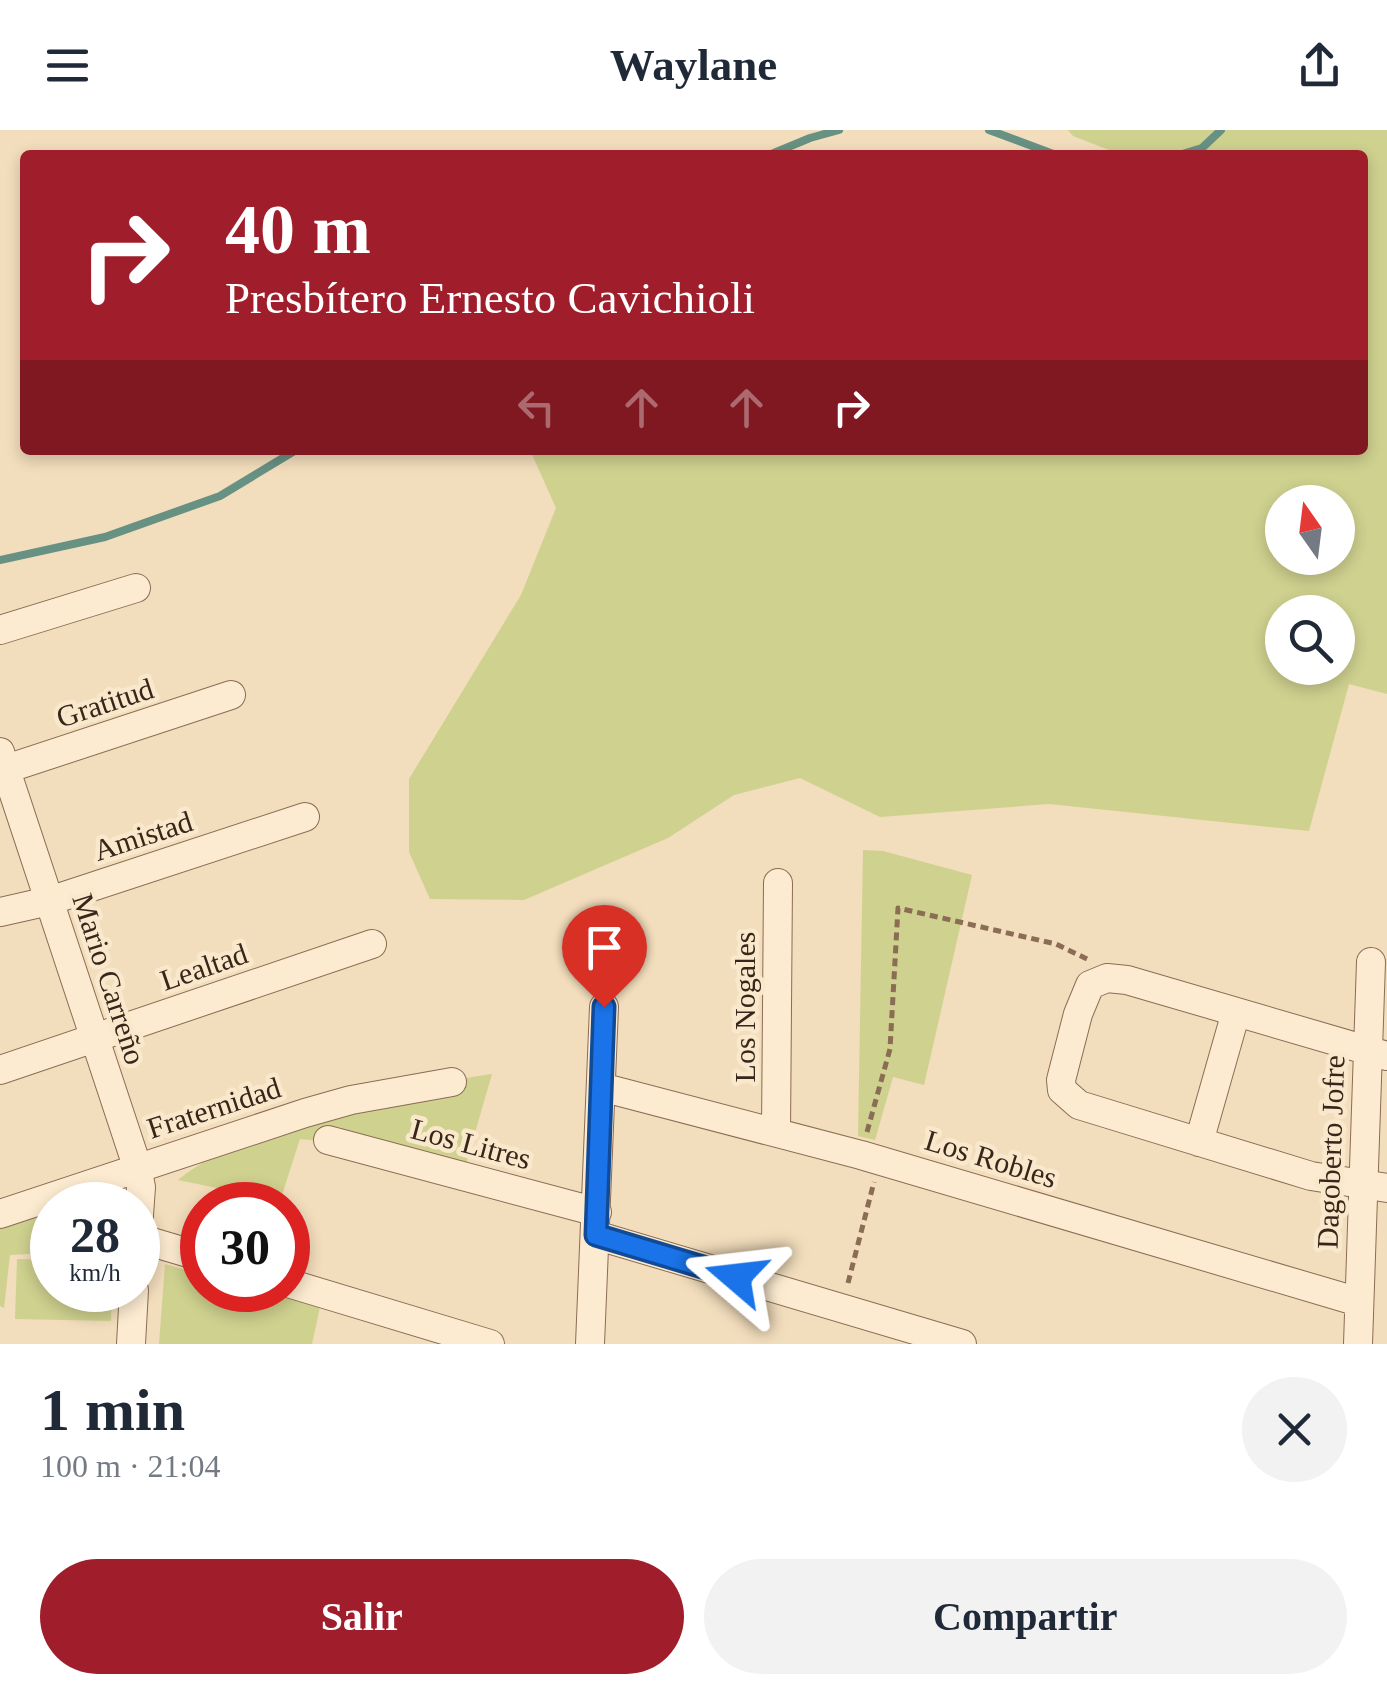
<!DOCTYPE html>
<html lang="es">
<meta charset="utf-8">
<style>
:root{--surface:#fff;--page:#f2f2f3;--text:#1f2937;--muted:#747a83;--accent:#a01e2b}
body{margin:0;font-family:"Times New Roman",serif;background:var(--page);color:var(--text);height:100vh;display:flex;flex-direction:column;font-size:38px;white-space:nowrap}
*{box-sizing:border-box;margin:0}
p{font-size:32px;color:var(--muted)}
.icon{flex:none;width:55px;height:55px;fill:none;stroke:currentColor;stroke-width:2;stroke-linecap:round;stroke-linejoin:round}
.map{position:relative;height:1214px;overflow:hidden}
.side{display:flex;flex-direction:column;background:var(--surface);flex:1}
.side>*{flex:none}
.guide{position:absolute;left:20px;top:20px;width:1348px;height:305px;border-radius:10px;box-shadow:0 5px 15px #0003;background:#a01e2b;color:#fff;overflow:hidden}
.needle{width:65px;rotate:346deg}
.tools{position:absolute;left:1265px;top:355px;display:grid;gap:20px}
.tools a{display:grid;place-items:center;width:90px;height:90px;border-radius:50%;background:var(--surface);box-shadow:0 5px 15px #0003;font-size:50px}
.speed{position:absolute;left:30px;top:1052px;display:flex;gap:20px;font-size:50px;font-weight:700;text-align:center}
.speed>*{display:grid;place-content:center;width:130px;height:130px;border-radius:50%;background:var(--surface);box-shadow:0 5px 15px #0003;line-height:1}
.speed small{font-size:25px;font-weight:400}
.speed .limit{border:15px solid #d22;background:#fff;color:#111}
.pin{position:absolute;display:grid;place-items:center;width:85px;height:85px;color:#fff;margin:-102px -42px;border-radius:50% 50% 50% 0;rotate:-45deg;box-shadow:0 0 10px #0007}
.pin .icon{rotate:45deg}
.me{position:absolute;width:110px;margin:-55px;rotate:287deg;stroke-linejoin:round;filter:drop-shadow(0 0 8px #0008)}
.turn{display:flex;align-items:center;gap:35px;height:210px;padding:0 40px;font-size:45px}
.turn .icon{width:130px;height:130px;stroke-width:2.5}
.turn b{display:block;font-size:70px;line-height:85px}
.lanes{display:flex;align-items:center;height:95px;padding:0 40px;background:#0003;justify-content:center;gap:50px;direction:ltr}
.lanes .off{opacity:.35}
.round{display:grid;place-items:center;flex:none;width:105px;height:105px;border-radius:52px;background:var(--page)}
.overview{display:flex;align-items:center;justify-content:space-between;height:170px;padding:0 40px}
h1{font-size:60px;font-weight:700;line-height:75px}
.cta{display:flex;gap:20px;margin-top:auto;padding:20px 40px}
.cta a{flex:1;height:115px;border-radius:60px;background:var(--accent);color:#fff;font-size:40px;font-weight:700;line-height:115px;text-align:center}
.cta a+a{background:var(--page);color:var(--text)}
header{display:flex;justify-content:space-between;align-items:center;height:130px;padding:0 40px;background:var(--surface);font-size:45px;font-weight:700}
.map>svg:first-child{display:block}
.green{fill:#cfd18f;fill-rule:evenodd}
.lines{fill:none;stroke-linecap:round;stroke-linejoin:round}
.stream{stroke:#679183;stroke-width:8}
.street-casing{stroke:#8b6c54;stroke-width:30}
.path{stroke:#8b6c54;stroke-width:5;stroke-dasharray:8 5;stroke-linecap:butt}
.street{stroke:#fcebd0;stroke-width:28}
.route-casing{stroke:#114b97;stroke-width:25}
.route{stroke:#1a73e8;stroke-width:18}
.labels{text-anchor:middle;stroke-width:9;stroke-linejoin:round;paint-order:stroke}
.street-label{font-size:30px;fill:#39261a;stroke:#f9e8cc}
</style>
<header><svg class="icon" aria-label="menu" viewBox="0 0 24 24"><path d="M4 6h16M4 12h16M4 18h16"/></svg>Waylane<svg class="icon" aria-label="share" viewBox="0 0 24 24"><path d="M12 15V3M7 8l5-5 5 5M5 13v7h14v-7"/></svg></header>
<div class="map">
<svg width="1387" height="1214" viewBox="0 0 1387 1214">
<rect width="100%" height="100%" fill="#f2ddbc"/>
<!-- green -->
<path class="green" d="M1068,0H1387V564L1349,554L1309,701L1049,674L880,687L800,648L734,665L668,708L524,770L430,769L409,722V649L521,465L556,378L530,320H1362V25H1122L1073,6ZM1338,372V428H1282V372ZM1282,482H1338V538H1282Z
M863,720L883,721L972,745L924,955L893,947L875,1010L858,1006Z
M492,944L466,1034L347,1003L340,997L324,996L320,1011L300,1009L280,1071L178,1050C222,1012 315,988 371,972C412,961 451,949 492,944Z
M52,1076V1123L10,1125L4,1178L0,1176V1093Z
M17,1129L52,1130V1160H112L111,1191L15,1189Z
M165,1134L202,1145V1160H258L320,1177L312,1214H159Z"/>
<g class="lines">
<!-- stream -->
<path class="stream" d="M989,0L1056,25
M769,25L810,8L839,0
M1179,25L1202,18L1221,0
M0,430L105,407L220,366L296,320"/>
<!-- street casing -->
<g class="street-casing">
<path id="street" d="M0,500L136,458
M0,622L137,1036L141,1057L138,1099
M0,641L231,565
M0,782L49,771L305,687
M1387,926L1127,850L1107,848L1090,855L1078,884L1061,950L1062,960L1079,975L1311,1046L1387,1058
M0,940L372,814
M601,957L861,1025L1359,1172
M776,1002L778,753
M328,1010L597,1082
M1199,1012L1236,882
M0,1084L305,983L351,970L452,952
M595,1105L962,1214
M138,1108L202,1127
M288,1153L490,1214
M131,1214L134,1160
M590,1214L604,877
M1358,1214L1371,832"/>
</g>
<!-- path -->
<path class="path" d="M867,1002L890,919L898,778L1056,814L1087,829
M848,1153L874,1052"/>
<!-- street -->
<use href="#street" class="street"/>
</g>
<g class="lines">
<!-- route casing -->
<g class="route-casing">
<path id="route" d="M604,877L596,1105L736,1147"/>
</g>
<!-- route -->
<use href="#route" class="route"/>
</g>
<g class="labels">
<!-- street labels -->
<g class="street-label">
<text transform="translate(105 573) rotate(-18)" y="10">Gratitud</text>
<text transform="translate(143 706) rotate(-18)" y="10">Amistad</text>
<text transform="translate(204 837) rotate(-19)" y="10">Lealtad</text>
<text transform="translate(109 849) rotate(72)" y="10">Mario Carreño</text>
<text transform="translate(745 877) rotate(-90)" y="10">Los Nogales</text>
<text transform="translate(214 978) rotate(-18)" y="10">Fraternidad</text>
<text transform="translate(471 1014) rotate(15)" y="10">Los Litres</text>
<text transform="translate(1331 1022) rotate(-88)" y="10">Dagoberto Jofre</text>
<text transform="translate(991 1029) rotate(17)" y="10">Los Robles</text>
</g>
</g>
</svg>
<div class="tools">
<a><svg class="needle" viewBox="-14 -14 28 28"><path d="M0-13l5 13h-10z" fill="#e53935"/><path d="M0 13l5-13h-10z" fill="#747a83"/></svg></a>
<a><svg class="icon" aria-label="search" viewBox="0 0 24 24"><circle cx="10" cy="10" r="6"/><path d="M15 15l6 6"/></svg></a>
</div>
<div class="speed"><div>28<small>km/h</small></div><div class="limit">30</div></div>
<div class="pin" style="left:604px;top:877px;background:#d93025"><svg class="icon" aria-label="arrive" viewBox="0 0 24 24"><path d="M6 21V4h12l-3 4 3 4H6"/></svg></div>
<svg class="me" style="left:736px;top:1147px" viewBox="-20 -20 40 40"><path d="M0-17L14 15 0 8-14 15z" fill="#1a73e8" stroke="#fff" stroke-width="4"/></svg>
<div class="guide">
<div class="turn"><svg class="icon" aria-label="right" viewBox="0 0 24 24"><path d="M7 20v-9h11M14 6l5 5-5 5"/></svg><div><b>40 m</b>Presbítero Ernesto Cavichioli</div></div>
<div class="lanes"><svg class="icon off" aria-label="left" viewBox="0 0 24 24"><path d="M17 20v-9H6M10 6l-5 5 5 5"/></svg><svg class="icon off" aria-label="ahead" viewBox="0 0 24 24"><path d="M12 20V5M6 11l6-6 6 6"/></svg><svg class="icon off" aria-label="ahead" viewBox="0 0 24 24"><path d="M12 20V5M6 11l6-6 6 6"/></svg><svg class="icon" aria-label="right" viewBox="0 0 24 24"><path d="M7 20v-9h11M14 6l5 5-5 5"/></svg></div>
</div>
</div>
<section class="side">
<div class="overview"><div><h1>1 min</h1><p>100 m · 21:04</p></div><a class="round"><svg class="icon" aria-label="close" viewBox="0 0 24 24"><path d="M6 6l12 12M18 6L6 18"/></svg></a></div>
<div class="cta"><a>Salir</a><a>Compartir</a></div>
</section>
